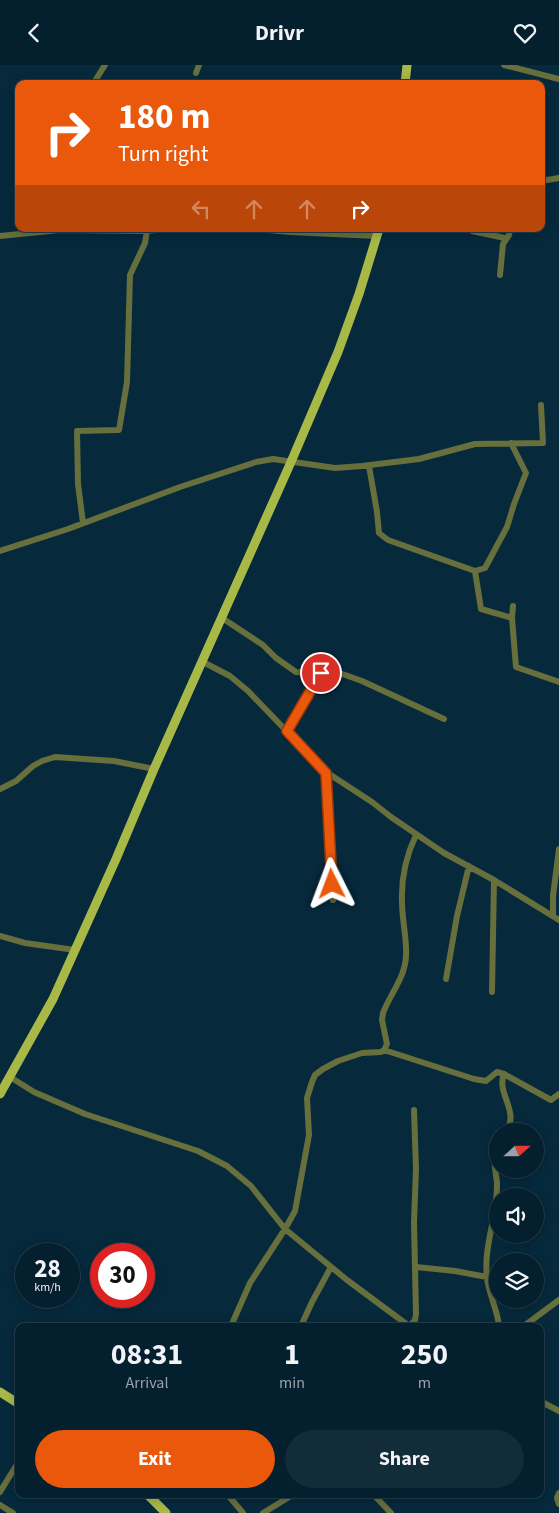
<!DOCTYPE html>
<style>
:root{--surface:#041f2d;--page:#122c39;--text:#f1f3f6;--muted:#97a2aa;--line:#253d49;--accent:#ea580c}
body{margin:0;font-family:"Source Sans 3",sans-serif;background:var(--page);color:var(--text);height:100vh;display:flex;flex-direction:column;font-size:19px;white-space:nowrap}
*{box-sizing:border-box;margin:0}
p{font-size:16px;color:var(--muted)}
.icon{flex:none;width:28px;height:28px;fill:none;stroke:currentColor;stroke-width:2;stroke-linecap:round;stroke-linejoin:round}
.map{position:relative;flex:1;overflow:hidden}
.panel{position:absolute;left:15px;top:1258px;width:529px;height:175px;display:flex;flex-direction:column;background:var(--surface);border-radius:10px;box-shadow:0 2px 12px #0003,0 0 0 1px var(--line)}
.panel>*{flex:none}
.banner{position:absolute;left:15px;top:15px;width:530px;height:152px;border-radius:10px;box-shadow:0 2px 12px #0003,0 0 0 1px var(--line);background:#ea580c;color:#fff;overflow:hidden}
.needle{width:32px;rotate:69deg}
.buttons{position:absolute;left:489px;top:1058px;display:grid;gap:10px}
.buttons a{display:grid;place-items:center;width:55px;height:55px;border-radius:50%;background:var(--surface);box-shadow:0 2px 12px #0003,0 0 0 1px var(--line);font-size:25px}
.speed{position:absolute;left:15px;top:1178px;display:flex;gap:10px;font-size:25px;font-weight:700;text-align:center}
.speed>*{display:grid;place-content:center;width:65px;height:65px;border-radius:50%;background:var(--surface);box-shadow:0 2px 12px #0003,0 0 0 1px var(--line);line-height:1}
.speed small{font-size:12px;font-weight:400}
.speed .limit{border:8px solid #d22;background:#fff;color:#111}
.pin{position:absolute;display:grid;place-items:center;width:42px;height:42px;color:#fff;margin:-21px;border:2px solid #fff;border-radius:50%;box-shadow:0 1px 5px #0007}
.me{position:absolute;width:55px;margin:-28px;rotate:357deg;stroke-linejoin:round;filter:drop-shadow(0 0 4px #0008)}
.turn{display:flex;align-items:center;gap:18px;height:105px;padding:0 20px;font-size:22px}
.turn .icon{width:65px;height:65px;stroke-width:2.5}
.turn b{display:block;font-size:35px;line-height:42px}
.lanes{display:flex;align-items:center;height:48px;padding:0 20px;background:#0003;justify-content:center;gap:25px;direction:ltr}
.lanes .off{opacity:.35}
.eta{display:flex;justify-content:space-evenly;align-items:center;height:85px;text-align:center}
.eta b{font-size:30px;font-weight:700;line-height:35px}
.primary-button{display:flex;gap:10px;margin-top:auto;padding:10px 20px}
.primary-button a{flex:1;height:58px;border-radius:30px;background:var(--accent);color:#fff;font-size:20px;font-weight:700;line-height:58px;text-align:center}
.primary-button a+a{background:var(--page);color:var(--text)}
header{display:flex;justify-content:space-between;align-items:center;height:65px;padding:0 20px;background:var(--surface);font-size:22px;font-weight:700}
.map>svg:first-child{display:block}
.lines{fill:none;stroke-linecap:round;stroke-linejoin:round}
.minor{stroke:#676f3d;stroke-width:6}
.major{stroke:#a8b948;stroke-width:9}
.route-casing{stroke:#983908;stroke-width:12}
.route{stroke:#ea580c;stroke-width:9}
</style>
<header><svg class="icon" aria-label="back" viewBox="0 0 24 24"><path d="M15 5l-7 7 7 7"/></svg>Drivr<svg class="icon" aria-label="heart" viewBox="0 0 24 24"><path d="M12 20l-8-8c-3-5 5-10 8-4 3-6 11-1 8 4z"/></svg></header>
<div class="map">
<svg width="559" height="1448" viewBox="0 0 559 1448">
<rect width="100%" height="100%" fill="#06293c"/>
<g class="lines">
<!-- minor -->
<path class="minor" d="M504,0L559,14
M196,8L199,0
M93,19L105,0
M541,116L559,113
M256,164L290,167L377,171
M472,166L505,173
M0,171L60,165L147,166L166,164
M500,210L503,179L509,170L510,164
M369,401L377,447L379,468L388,475L475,506L485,503L507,462L514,439L526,408L511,378
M83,458L78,419L77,366L119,365L127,317L130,210L145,178L147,166
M0,486L68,464L180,422L256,397L273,394L335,403L362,401L419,394L475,379L543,378L541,340
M475,506L481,544L512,553
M513,541L512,553L516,602L559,617
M222,553L263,580L276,593L296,607L307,608L334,606L362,616L444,654
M203,597L230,611L248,626L326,707L372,737L391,752L444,788L494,815L559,855
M287,666L321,608
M326,707L333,835
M0,724L16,716L33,701L42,696L55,692L114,696L154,704
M553,851V831L559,784
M0,871L25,878L75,885
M446,914L457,851L469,801
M492,927L494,815
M384,985L474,1014L486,1016L497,1007L504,1009L551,1035L559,1029
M504,1009C496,1028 519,1045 507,1066
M10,1012L34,1027L85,1049L198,1086L227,1101L251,1121L285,1164L347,1215L409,1261
M498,1085C492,1097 496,1106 497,1118C498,1150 483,1181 487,1213C489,1230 497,1243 499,1261
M416,1202L455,1206L487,1212
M231,1261L250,1218L285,1164L295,1146L309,1070L307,1033L312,1017L315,1010L323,1004L338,996L362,988L381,987L384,985L387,979L382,955L383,948C390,929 405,913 406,891C407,873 402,855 402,837C401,813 406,791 416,770
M301,1261L312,1237L331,1202
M410,1261L415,1255L416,1249L414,1157L416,1104L414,1045
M524,1261L559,1235
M540,1336L559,1346
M0,1427L19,1396
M559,1428L557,1433L559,1439
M227,1429L243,1448
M373,1429L391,1448
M0,1440L13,1448
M263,1448L294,1429"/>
<!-- major -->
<path class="major" d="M405,19L407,0
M0,1029L53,934L116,794L154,704L291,397L338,287L359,229L379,164
M0,1327L19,1339
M147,1429L166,1448"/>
</g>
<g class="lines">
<!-- route casing -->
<g class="route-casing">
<path id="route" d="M321,608L287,666L326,708L332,819"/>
</g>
<!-- route -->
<use href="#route" class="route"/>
</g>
</svg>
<div class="buttons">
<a><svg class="needle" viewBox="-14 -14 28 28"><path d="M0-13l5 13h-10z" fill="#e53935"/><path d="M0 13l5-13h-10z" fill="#97a2aa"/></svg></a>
<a><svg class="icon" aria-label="sound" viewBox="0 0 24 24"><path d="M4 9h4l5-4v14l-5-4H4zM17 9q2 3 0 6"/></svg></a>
<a><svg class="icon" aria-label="layers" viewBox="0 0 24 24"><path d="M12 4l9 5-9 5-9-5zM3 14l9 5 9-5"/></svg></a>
</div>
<div class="speed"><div>28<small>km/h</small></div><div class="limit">30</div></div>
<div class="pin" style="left:321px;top:608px;background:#d93025"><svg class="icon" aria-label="arrive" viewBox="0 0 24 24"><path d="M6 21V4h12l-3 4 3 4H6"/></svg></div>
<svg class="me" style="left:332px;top:819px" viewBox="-20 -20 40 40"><path d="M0-17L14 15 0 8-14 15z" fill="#ea580c" stroke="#fff" stroke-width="4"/></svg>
<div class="banner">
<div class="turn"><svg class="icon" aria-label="right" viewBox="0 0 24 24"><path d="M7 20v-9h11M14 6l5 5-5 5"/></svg><div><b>180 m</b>Turn right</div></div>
<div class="lanes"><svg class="icon off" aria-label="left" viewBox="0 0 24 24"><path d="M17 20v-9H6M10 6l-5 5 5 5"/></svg><svg class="icon off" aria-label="ahead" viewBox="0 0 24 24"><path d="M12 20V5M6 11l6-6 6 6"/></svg><svg class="icon off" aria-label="ahead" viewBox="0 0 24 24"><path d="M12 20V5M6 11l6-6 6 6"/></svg><svg class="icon" aria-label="right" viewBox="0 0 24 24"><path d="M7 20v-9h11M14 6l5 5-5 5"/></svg></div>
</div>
<section class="panel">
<div class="eta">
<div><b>08:31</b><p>Arrival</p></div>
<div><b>1</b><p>min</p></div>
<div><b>250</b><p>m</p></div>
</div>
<div class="primary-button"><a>Exit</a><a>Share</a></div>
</section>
</div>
